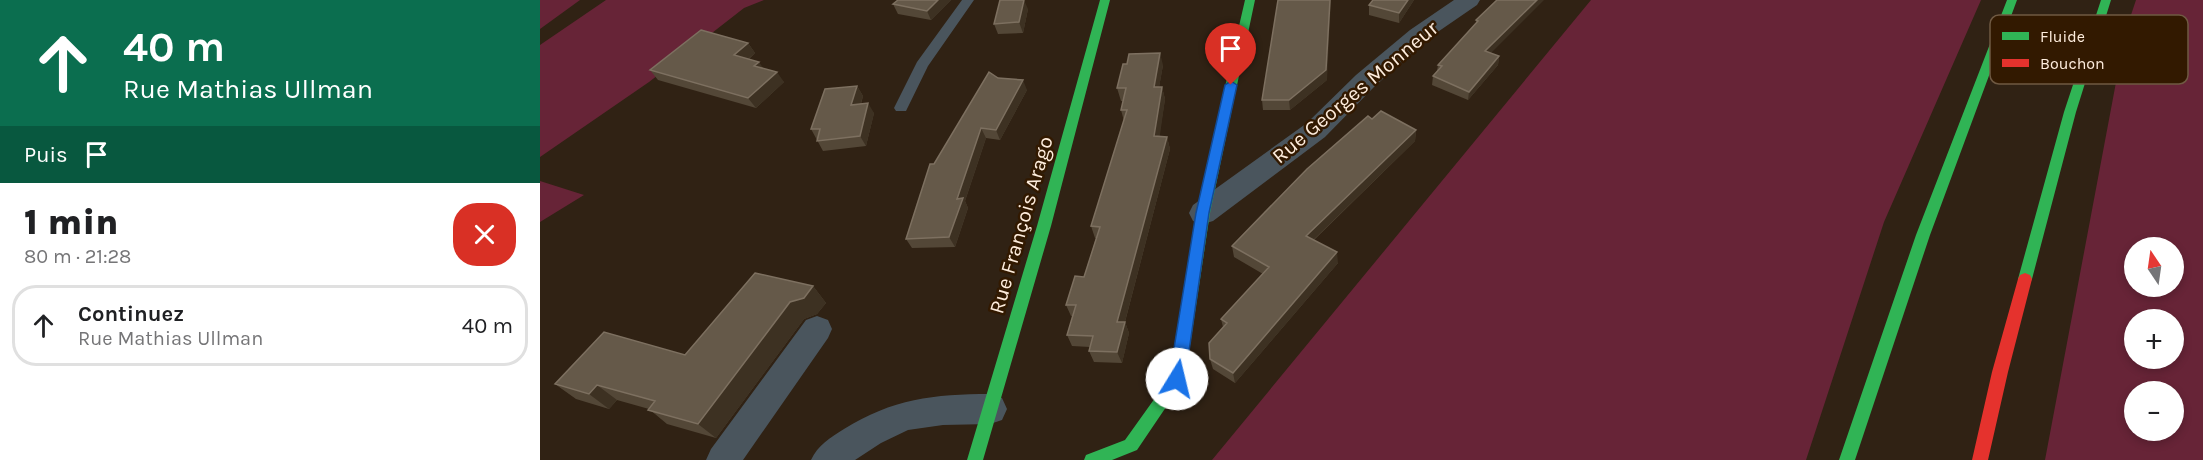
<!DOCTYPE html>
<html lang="fr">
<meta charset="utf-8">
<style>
:root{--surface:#fff;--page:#f6f6f6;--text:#202124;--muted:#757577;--line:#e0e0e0}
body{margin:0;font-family:Karla,sans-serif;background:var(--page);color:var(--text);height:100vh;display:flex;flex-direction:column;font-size:22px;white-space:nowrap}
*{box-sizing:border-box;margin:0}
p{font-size:20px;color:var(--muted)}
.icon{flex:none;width:33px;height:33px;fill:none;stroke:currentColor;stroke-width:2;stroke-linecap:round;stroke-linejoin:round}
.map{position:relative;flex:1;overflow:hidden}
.drawer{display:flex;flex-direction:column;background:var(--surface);width:540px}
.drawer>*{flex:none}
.banner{background:#0b6e4f;color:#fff;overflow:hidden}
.needle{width:39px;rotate:347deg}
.fabs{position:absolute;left:1584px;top:237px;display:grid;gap:12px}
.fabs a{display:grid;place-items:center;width:60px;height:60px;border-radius:50%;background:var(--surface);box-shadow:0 3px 9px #0003;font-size:30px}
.pin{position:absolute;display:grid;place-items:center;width:51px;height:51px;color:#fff;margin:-62px -26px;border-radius:50% 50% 50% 0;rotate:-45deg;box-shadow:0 0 6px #0007}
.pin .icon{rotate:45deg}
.me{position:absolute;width:66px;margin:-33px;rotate:9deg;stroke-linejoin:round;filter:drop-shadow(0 0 4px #0008)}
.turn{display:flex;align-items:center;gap:21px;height:126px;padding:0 24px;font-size:27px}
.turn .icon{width:78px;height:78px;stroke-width:2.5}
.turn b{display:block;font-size:42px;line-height:51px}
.then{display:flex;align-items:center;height:57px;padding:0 24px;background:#0003;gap:12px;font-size:22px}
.round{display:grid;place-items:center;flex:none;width:63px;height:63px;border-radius:24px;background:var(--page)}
.overview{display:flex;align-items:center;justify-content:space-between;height:102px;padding:0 24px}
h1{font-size:36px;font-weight:800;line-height:45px}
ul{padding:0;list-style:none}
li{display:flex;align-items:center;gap:18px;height:81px;margin:0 12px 9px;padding:0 12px;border:3px solid var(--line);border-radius:24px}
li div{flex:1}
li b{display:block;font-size:22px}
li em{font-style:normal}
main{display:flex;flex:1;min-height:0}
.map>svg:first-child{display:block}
.green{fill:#672437;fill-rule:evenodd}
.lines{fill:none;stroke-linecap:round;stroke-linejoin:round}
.lane{fill:#4a555d;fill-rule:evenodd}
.street{fill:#4a555d;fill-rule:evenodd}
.fast{fill:#30b455;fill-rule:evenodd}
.jam{fill:#e5322d;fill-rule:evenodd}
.wall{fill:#534737}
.shaded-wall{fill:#3d3122}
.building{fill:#655949;stroke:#7d7060;stroke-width:1.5}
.route{fill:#1a73e8;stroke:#114b97;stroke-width:1.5}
.labels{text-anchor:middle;stroke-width:5;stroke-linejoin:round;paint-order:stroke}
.street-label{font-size:21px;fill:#feeddd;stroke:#321900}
.key{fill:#321900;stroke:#6f5942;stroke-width:1.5}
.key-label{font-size:16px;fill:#feeddd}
</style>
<main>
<section class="drawer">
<div class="banner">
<div class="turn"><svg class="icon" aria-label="ahead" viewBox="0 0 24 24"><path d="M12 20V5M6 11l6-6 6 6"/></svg><div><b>40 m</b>Rue Mathias Ullman</div></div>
<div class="then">Puis<svg class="icon" aria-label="arrive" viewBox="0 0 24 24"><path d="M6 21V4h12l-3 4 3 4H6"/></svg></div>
</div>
<div class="overview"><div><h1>1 min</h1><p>80 m · 21:28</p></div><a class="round" style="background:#d93025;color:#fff"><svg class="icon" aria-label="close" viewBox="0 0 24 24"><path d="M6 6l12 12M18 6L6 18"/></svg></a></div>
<ul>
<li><svg class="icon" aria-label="ahead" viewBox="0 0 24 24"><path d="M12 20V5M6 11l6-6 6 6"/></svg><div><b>Continuez</b><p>Rue Mathias Ullman</p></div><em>40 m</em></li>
</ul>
</section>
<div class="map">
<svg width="1663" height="460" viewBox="0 0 1663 460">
<rect width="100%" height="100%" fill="#302214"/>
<!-- green -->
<path class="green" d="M0,0H40L0,29Z
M66,0H224L204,8L109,82L0,157V45Z
M1051,0H1441L1344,222L1266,460H672Z
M1596,0H1663V460H1505L1577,77L1589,21ZM1594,248H1634V286H1594ZM1594,320H1634V358H1594ZM1594,392H1634V430H1594Z
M0,181L44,195L0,222Z"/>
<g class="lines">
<!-- lane -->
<path class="lane" d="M422,0H434L388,66L366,111H356L354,108L377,62Z"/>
<!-- street -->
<path class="street" d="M914,0H940L937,5L886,40L834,87L785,137L673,221L663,224L653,221L649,213L653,205L767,123L816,75L870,30Z
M277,316L288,320L292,329L288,338L203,460H166L171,449L266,320Z
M450,394L462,398L467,409L462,420L450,424L403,425L368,430L341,443L315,460H271C278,445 290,438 304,429C352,399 394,394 450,394Z"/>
<!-- fast -->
<path class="fast" d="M560,0H570L511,226L443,460H427L497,226Z
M705,0H715L670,213L645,379L597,450L572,460H544L546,455L585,440L630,377L656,213Z
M1467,0H1477L1390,235L1315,460H1299L1376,235Z
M1561,0H1571L1536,112L1492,279L1490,283H1480L1478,279L1524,112Z"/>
<!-- jam -->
<path class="jam" d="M1485,273L1490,275L1492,279L1468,372L1448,460H1432L1452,372L1478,279L1480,275Z"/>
</g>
<!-- wall -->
<path class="wall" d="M411,0L391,20L358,14L353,4Z
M833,0H874L859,23L829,15V5Z
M957,0L951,53L959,56L958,65L928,100L892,85L893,76L897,71L898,65L936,23V20Z
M488,9L483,33L458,34L454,24Z
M208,43L215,53L209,59L244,82L216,108L118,80L110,70Z
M623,65L619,87H622L625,99L619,137H627L630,149L585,322L589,333L582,363L554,362L549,351L550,347L532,346L527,335L533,316H531L526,305L544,277L556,238H555L551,226L584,121L581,110L583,101H581L577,88Z
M458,78L487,90L460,140L446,138L425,201L428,208L415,247L372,248L366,239L394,164Z
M787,80L750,110H723L722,100Z
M317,86L323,96L321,104L334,113L326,146L283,151L271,129Z
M832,119L876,130L875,141L774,240L798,263L695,383L673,369L670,359L683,327L681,319L723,274L694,257L692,246Z
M273,286L286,303L277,314L264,319L176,438L127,424L109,409L77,400L69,409L36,399L15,384L145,355Z"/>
<!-- shaded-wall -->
<path class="shaded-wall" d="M398,0H411L391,20L387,11Z
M484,0L488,9L483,33L479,22Z
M790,0H791L787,80L750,110L749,100Z
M868,0H874L859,23V13Z
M997,0H1004L944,60L945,51Z
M208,43L215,53L201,65L194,55Z
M620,53L623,65L617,99L614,87Z
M959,56L958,65L928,100L929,92Z
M219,62L226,72L214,66Z
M237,72L244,82L216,108L208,98Z
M483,80L487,90L460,140L456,130Z
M317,86L323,96L317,115L311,105Z
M622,87L625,99L618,149L614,136Z
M328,103L334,113L326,146L320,136Z
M441,128L446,138L425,201L428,208L415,247L409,237L417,199Z
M876,130L875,141L767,246L766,236Z
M627,137L630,149L582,333L577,322Z
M797,252L798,263L695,383L693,373Z
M273,286L286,303L277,314L264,319L176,438L158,424L250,302Z
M585,322L589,333L582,363L577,352Z
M57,385L77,400L69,409L49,394Z"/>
<!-- building -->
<path class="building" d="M358,0H398L387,11L353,4Z
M460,0H484L479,22L454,24Z
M738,0H790L786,70L749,100H722Z
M833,0H868L859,13L829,5Z
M957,0H997L945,51L959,56L929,92L893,76L902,66L898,65L938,21L936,20Z
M161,30L208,43L194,55L219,62L214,66L237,72L208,98L110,70Z
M620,53L614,87H622L614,136L627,137L577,322H585L577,352L549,351L553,336L527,335L536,305H526L535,276L544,277L560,227L551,226L587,110H581L586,88H577L583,64H587L589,54Z
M449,72L458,78L483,80L456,130L441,128L417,199L423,198L409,237L366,239L390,164H394Z
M317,86L311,105L328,103L320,136L277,141L280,129H271L285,89Z
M841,111L876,130L766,236L797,252L693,373L670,359L669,343L687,323L681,319L729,267L692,246L767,169L828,116L832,119Z
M215,273L273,286L264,298L250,302L158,424L108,410L115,401L57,385L49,394L15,384L64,332L145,355Z"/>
<!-- route -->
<path class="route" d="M691,81L697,85L669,213L645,379L643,384L637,386L632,384L629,379L656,213L685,85Z"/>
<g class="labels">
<!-- street labels -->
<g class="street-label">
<text transform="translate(815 92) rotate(-40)" y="7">Rue Georges Monneur</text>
<text transform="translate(481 225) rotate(-74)" y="7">Rue François Arago</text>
</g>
</g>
<!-- legend -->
<rect x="1450" y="15" width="198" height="69" rx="9" class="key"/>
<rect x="1462" y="32" width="27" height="8" fill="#30b455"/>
<rect x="1462" y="59" width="27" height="8" fill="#e5322d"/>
<g class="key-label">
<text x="1500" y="42">Fluide</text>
<text x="1500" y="69">Bouchon</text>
</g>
</svg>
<div class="fabs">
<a><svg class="needle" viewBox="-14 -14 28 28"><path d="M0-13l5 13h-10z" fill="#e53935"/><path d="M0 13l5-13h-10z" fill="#757577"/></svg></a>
<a>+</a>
<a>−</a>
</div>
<div class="pin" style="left:691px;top:85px;background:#d93025"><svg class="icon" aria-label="arrive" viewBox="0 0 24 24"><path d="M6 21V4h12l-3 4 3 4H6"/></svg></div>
<svg class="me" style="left:637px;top:379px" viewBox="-20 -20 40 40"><circle r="19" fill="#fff"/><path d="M0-13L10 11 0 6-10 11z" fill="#1a73e8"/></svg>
</div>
</main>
